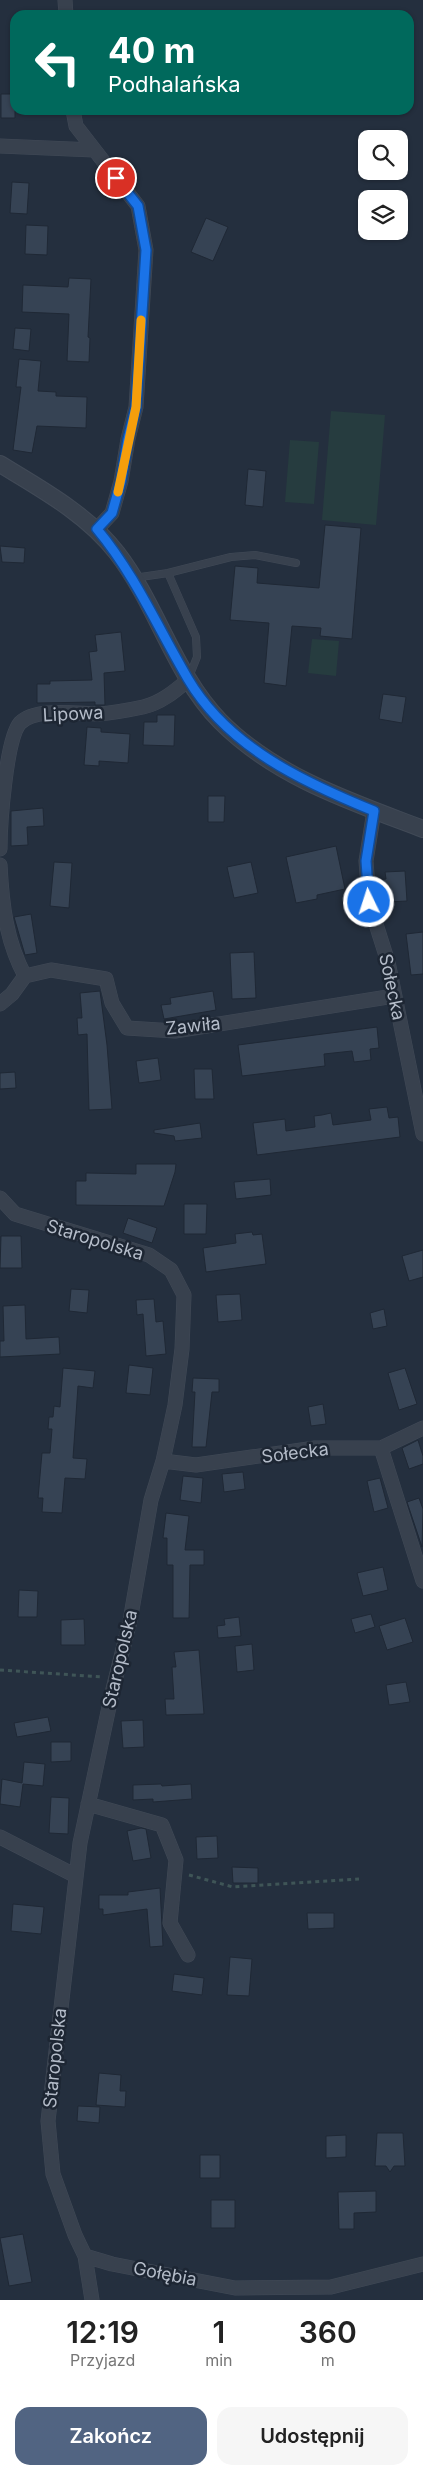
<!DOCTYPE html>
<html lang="pl">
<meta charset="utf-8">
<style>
:root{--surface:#fff;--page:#f6f6f6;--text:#222;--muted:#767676;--accent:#516482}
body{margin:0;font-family:Inter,sans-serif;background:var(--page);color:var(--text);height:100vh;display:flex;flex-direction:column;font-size:19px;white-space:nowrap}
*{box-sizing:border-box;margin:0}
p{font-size:16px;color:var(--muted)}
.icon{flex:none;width:28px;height:28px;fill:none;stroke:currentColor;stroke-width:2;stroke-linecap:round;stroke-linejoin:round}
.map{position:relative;height:2300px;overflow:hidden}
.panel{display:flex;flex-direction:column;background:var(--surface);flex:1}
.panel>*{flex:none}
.top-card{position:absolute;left:10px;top:10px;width:404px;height:105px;border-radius:15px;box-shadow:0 1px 4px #0004;background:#00695c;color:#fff;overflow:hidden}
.controls{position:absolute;left:358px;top:130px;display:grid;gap:10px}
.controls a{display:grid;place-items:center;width:50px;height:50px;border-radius:10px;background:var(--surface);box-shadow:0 1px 4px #0004;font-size:25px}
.pin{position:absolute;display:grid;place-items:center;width:42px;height:42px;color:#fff;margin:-21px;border:2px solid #fff;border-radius:50%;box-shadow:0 1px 5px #0007}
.me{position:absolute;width:55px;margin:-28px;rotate:356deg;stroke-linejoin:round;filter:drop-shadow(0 0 4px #0008)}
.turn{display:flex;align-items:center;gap:18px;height:105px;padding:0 15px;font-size:22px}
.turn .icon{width:65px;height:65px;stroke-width:2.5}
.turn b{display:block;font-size:35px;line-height:42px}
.eta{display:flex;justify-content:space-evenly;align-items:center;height:85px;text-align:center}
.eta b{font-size:30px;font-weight:600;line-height:35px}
.primary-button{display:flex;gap:10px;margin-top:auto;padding:10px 15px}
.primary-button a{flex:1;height:58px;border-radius:15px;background:var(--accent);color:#fff;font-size:20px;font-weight:600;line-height:58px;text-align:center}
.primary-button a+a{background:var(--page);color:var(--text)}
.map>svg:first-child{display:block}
.green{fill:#263c3f}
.building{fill:#364354;stroke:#1f2835}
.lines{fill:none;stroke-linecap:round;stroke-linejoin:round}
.service-casing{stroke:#414a57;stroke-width:8}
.minor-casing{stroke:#414a57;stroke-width:15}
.tertiary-casing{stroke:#414a57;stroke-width:18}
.path{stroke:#3f5557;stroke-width:3;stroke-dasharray:4 4;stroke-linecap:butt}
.service{stroke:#38414e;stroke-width:7}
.minor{stroke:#38414e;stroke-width:14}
.tertiary{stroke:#38414e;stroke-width:16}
.route-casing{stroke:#114b97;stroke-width:12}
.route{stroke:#1a73e8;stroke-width:9}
.slow{stroke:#f59e0b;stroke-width:9}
.labels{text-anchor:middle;stroke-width:5;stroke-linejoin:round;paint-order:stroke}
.street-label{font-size:18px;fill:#b4bcc9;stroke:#1d2633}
</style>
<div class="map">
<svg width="423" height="2300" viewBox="0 0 423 2300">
<rect width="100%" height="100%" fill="#242f3e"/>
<!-- green -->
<path class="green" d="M331,411L385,415L376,525L322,520Z
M290,440L319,442L314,504L285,502Z
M312,639L339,641L336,676L308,673Z"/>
<!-- building -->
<path class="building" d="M1,94H15V118H1Z
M12,182L29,183L27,214L10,213Z
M206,218L228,227L213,261L191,252Z
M26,225L48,226L47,255L25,254Z
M69,278L91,279L88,337L90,338L89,362L67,361L69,314L22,312L23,285L68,287Z
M15,328L31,329L29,351L13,349Z
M19,359L41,361L38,391L56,392V396L87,397L86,428L37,426L32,453L13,450L21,387H16Z
M248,469L266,471L263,507L245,505Z
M325,525L361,528L352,639L320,636L321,628L292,626L286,686L264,683L269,623L230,620L235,566L258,568L257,583L319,588Z
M0,546L25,548L24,563L2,562Z
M121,632L125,671L104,673L105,705H95V702L37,703V684H50V681L92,680L89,652L97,651L95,635Z
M383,694L406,697L402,723L379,719Z
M157,715H175L174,746L143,745L144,722H157Z
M87,727L101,728V732L130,734L128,763L99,761V766L84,765Z
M208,796H225L224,822H208Z
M43,808L44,826L27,827L28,845L11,846V811Z
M336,846L345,889L317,895V899L296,903L286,857Z
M54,862L72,863L69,908L50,906Z
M251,862L258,893L234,898L227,867Z
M405,871L407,901L387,902V897L378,898L377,880L386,879L385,872Z
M31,914L37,953L25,955L14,917Z
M423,932V974L411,975L406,934Z
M254,952L256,998L232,999L230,953Z
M100,991L107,1045L112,1109L89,1110L87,1034L78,1035L77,1018H82L80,993Z
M213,991L216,1010L164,1019L161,1005L171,1004L170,998Z
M377,1027L379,1048L370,1049L371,1060L354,1062L352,1051L324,1054L325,1066L242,1076L238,1045Z
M158,1058L161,1080L139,1083L136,1061Z
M194,1069H212L214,1099H195Z
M15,1072L16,1088L0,1089V1073Z
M387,1107L389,1118L398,1117L400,1137L257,1155L253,1123L285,1119L286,1131L315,1127L314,1116L322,1115L331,1113L333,1125L371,1120L369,1109Z
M200,1123L202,1138L175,1141L174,1136L154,1133V1130Z
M136,1164H176L175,1172L164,1206L76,1205V1181H86V1173L136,1174Z
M270,1179L271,1195L236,1199L234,1182Z
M184,1204H207L206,1234H184Z
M128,1218L157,1228L152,1243L123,1233Z
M252,1232L253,1235L262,1234L266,1264L206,1272L203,1248L236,1243L235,1234Z
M1,1236H21L22,1268H0Z
M423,1250V1277L409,1281L402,1256Z
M71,1289L89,1290L87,1313L69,1311Z
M240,1294L242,1320L218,1322L216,1295Z
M154,1299L156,1322L163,1321L166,1354L146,1356L143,1314L137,1315L136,1300Z
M25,1305L26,1339L59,1337L60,1354L0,1357V1341H4L3,1306Z
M384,1309L387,1326L373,1329L370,1313Z
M129,1365L153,1368L150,1395L126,1393Z
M63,1368L95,1371L93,1388L78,1386L73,1458L87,1459L85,1479L65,1478L62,1513L42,1512L43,1498H38L42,1453H50L52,1429H48L49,1417H53L54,1406L60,1407Z
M405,1368L417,1404L399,1410L388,1373Z
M193,1378L219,1379V1392H212L206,1447H192L195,1392H192Z
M323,1404L326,1424L311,1426L308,1407Z
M418,1440L423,1456V1464L409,1469L402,1448Z
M243,1472L245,1489L224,1492L222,1474Z
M183,1476L203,1478L201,1503L180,1500Z
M380,1478L388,1508L374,1512L367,1481Z
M419,1498L423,1509L422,1547L407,1502Z
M166,1513L189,1516L185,1550H204V1565H190L189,1618H173V1565H167V1538H163Z
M383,1567L388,1590L363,1596L357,1573Z
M19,1590L38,1591L37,1617H18Z
M371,1614L375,1627L355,1633L351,1619Z
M239,1617L241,1636L218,1638L217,1626L225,1625L224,1619Z
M405,1618L413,1642L387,1650L379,1626Z
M84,1619L85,1645H61V1620Z
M252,1644L254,1670L237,1672L235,1646Z
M199,1650L204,1714L166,1715L165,1699H174L172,1667H176L174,1652Z
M406,1682L410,1702L389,1705L386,1685Z
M48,1717L51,1731L17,1737L14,1723Z
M143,1720L144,1747L123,1748L121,1721Z
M51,1742H71V1761L51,1762Z
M24,1762L45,1764L43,1786L23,1784L20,1807L0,1804L2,1779L22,1783Z
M161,1784L162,1786L191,1784L192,1799L153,1802V1799L133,1800V1785Z
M51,1797L69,1798L68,1834L49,1833Z
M141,1828L146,1829L151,1858L133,1861L127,1831Z
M217,1836L218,1858L197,1859L196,1837Z
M232,1867L258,1868V1883H233Z
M160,1888L163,1946L150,1947L147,1909L103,1915V1909H99V1895H128V1892Z
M13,1904L44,1907L41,1934L11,1931Z
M307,1913H334V1928L308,1929Z
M230,1957L252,1959L249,1996L227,1995Z
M174,1974L204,1978L202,1995L172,1991Z
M99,2073L121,2075L120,2091H126L125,2107L96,2105Z
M78,2106L100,2107L99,2123L77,2121Z
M377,2133H403L405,2166H394L390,2172L386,2166H375Z
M346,2135V2157L326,2158V2136Z
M200,2155H220V2178H200Z
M376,2191V2212L354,2213V2229H339L338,2192Z
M211,2200H235V2228H211Z
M23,2234L32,2282L9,2286L0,2238Z"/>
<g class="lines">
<!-- service casing -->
<g class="service-casing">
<path id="service" d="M168,573L196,637L197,657L189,677
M134,578L168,573L231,557L255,555L296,563"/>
</g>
<!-- minor casing -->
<g class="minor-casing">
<path id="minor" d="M65,0L66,15
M73,110L76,126L138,206L146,250L136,407L128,439L121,481L112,513L97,529
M0,146L94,150
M374,811L366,861L369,902L388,962L423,1134
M0,849C0,825 6,739 20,723C35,707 78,714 98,714C113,713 129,710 143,707C161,703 175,691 188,680
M0,865C2,904 6,941 25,976
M25,976L51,970L106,979L112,1003L127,1028L175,1031L394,996
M0,1004L12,994L25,976
M0,1198L15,1214L149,1255L171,1270L184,1295L182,1349L175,1405L163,1461L151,1500L130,1621L112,1693L80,1843L48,2121L53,2174L75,2235L85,2256L92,2300
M381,1448L423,1581
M163,1461L196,1465L315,1448H381L423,1428
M88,1804L162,1825L176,1860L170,1923L188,1955
M0,1837L76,1876
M85,2256L112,2264L235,2288L331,2287L423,2264"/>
</g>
<!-- tertiary casing -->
<g class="tertiary-casing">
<path id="tertiary" d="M0,464C41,489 87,514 117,553C157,605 174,674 220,721C275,777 352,802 423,829"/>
</g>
<!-- path -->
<path class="path" d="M0,1670L103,1677
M189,1875L233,1887L359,1879"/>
<!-- service -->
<use href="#service" class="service"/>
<!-- minor -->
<use href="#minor" class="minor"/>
<!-- tertiary -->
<use href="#tertiary" class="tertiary"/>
</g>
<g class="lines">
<!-- route casing -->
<g class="route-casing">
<path id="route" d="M116,178L138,206L146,250L136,407L128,439L121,481L112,513L97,529C135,575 158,628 188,679C228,747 303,782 374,811L366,861L369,902"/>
</g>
<!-- route -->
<use href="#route" class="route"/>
<!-- slow -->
<path class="slow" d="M118,492L136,407L141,320"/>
</g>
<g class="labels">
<!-- street labels -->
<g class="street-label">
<text transform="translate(73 714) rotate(-3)" y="6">Lipowa</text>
<text transform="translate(392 987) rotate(78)" y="6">Sołecka</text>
<text transform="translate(193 1026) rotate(-6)" y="6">Zawiła</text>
<text transform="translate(95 1240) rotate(17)" y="6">Staropolska</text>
<text transform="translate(295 1453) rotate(-7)" y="6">Sołecka</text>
<text transform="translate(120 1659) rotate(-77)" y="6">Staropolska</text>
<text transform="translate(55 2058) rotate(-84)" y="6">Staropolska</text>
<text transform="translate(165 2274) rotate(11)" y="6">Gołębia</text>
</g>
</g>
</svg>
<div class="controls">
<a><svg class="icon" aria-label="search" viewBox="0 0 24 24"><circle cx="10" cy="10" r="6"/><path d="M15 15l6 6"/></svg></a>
<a><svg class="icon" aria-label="layers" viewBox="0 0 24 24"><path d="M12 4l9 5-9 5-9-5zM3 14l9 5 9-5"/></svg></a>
</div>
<div class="pin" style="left:116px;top:178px;background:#d93025"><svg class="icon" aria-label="arrive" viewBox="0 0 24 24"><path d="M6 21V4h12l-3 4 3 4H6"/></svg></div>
<svg class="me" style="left:369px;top:902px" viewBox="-20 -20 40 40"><circle r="17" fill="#1a73e8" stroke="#fff" stroke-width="3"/><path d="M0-11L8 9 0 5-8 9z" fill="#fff"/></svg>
<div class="top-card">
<div class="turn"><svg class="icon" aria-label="left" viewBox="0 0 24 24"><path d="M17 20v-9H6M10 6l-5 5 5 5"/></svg><div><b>40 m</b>Podhalańska</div></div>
</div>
</div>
<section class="panel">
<div class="eta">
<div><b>12:19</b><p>Przyjazd</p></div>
<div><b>1</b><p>min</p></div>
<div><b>360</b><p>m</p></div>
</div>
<div class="primary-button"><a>Zakończ</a><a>Udostępnij</a></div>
</section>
